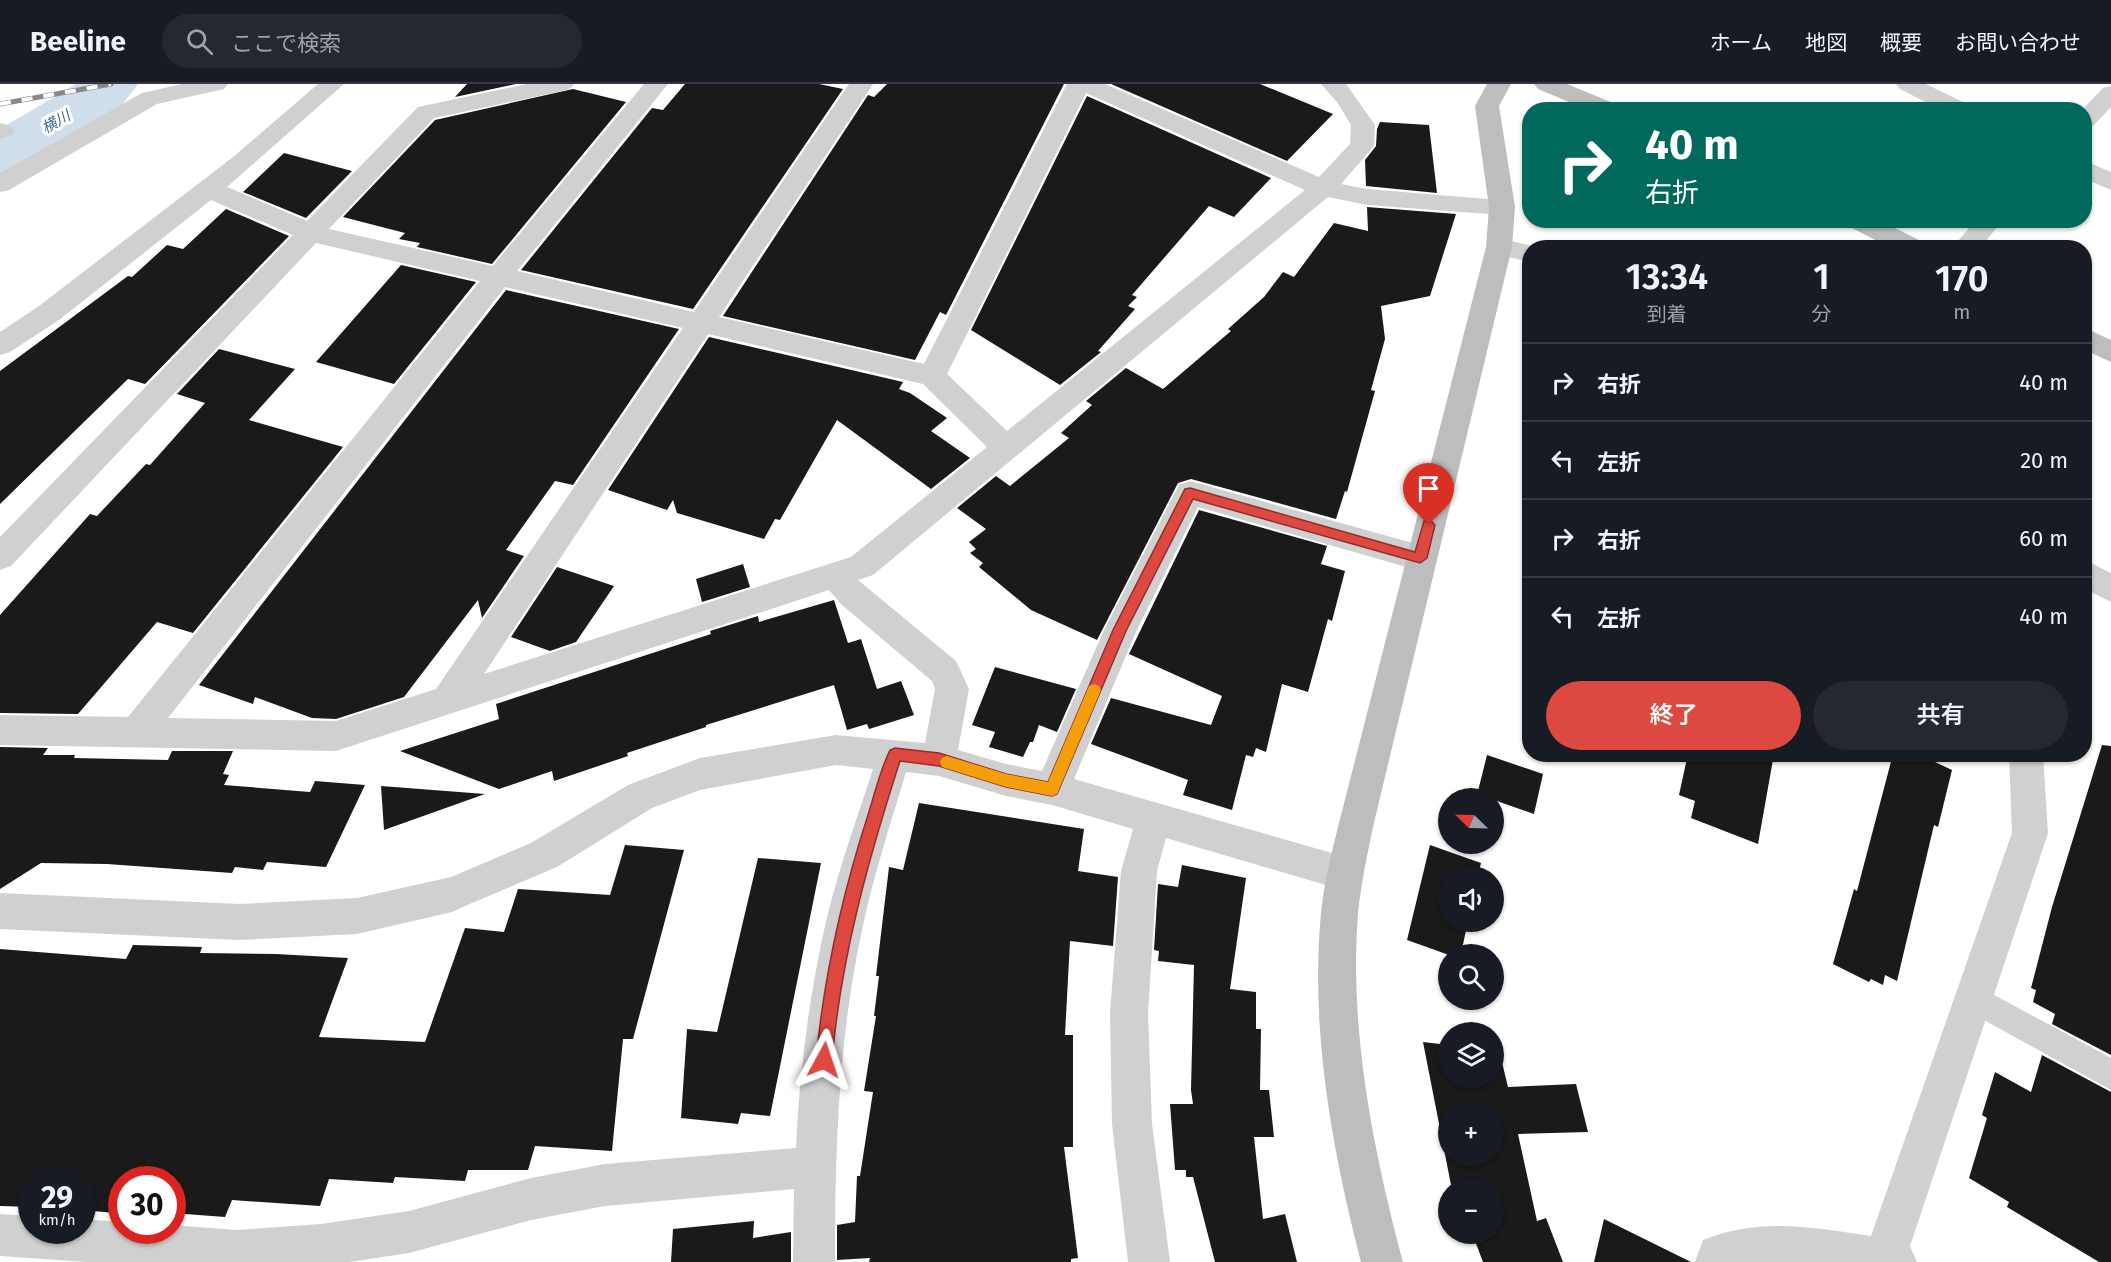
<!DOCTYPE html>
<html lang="ja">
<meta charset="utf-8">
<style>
:root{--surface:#171b24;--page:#242831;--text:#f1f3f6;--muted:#9ea1a6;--line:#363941;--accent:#dd4841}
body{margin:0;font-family:"Fira Sans","Noto Sans JP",sans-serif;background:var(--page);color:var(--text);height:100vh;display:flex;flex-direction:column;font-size:22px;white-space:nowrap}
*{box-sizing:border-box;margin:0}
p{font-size:20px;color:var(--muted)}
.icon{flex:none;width:33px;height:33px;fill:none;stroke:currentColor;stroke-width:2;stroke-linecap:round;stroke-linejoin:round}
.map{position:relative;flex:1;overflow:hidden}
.sheet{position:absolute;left:1522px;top:156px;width:570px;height:522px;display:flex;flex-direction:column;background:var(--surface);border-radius:24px;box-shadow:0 2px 4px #0004}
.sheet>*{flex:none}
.hud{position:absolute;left:1522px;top:18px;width:570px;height:126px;border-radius:24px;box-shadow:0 2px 4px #0004;background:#00695c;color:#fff;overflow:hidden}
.needle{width:39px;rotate:293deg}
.controls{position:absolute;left:1438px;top:704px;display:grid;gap:12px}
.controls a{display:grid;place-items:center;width:66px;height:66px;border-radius:50%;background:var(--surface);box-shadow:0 2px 4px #0004;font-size:30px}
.speed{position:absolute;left:18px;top:1082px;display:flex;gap:12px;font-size:30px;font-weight:700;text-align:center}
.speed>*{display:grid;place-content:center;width:78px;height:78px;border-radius:50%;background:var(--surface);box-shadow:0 2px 4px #0004;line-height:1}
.speed small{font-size:15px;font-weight:400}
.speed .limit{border:9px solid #d22;background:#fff;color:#111}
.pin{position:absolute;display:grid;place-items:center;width:51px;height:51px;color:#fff;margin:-62px -26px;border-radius:50% 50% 50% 0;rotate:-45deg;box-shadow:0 0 6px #0007}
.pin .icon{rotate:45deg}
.me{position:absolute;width:66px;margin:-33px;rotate:5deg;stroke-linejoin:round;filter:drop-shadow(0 0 4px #0008)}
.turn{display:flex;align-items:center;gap:21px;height:126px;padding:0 24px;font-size:27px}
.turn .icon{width:78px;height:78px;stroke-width:2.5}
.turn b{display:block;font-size:42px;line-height:51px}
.eta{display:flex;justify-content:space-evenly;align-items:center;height:102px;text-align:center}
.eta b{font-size:36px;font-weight:600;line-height:42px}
.cta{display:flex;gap:12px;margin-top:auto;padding:12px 24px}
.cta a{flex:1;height:69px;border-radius:36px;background:var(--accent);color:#fff;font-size:24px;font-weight:600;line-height:69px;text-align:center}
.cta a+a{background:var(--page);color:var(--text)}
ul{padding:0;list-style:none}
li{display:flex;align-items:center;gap:18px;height:78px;padding:0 24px;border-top:2px solid var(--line)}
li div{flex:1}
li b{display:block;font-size:22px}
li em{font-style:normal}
header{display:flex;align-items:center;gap:36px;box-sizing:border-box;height:84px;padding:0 30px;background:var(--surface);border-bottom:2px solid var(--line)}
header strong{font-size:28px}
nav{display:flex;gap:33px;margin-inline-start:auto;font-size:21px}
.search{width:420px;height:54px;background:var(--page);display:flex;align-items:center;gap:15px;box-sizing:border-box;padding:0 21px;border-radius:33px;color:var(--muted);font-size:22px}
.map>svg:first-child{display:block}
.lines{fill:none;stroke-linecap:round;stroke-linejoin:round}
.river{fill:#d0deec;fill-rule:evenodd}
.building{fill:#1a1a1a;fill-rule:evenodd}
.lane{fill:#d0d0d0;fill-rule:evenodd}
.street{fill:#d0d0d0;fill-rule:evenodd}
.secondary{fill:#bdbdbd;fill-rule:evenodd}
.rail-casing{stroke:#888;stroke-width:5}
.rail{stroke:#fff;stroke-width:4;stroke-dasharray:11;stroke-linecap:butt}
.route{fill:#dd4841;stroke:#902f2a;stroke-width:1.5}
.slow{fill:#f59e0b}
.labels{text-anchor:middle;stroke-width:6;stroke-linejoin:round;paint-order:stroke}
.far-water-label{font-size:15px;font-style:italic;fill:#436b93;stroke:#fff}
</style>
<header>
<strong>Beeline</strong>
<div class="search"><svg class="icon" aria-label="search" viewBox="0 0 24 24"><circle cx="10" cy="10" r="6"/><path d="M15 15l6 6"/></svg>ここで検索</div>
<nav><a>ホーム</a><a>地図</a><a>概要</a><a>お問い合わせ</a></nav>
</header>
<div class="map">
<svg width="2111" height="1178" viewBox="0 0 2111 1178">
<rect width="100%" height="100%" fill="#fff"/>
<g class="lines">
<!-- river -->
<path class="river" d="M76,0H138L116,29L22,85L0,91V45Z"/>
</g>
<!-- building -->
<path class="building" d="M467,0H516L455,13Z
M685,0H819L843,5L693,225L521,186L652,24L663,26Z
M887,0H1064L946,231L940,228L915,276L723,232L868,11L874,13Z
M1111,0H1260L1333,30L1287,77Z
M573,5L626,18L492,180L417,163L420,159L399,155L405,149L343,133L435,36Z
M1087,12L1271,94L1234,133L1209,122L1132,211L1137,213L1128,222L1135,225L1098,267L1101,268L1060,301L971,246Z
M1380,38L1429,41L1437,109L1366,102L1365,76L1376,62L1377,45Z
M284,69L352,87L306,134L243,108Z
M1367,123L1456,130L1430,212L1381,222L1385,255L1371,306L1375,307L1347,408L1345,407L1336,435L1191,395L1178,399L1097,556L1031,526L979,483L983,479L970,469L976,465L969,458L986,445L957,424L996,392L1010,402L1069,354L1061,349L1092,321L1086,317L1126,284L1163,305L1231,247L1228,245L1264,213L1283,188L1294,193L1334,139L1368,147Z
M226,125L289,152L145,300L128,295L0,420V287L128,192L132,193L167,161L183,165Z
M401,181L476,198L394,300L316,278Z
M506,206L679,245L573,401L555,397L506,466L524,472L482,534L478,516L404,613L336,635L312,634L255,613L253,620L199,601Z
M709,253L903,298L899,305L910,309L947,334L931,347L970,374L931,405L837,336L780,436L775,435L764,455L677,429L673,416L667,426L608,406Z
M219,265L295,285L249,336L343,363L193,549L157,538L78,630L0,629V531L90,430L97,432L146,380L150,381L205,319L177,310Z
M1199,426L1327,462L1321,480L1345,487L1332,537L1328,535L1308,608L1282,600L1266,668L1256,664L1253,673L1246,671L1232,726L1183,711L1188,696L1091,660L1111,614L1211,641L1222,612L1129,570Z
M743,480L750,503L702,518L696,495Z
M557,483L614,502L576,558L550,567L511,553Z
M834,516L848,559L861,555L877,605L901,597L914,631L869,645L867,640L847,646L834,601L706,641V643L627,669L628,672L554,697L552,687L499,705L400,667L499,635L496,620L711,550L710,547L758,532L759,538Z
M995,583L1076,605L1057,648L1039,641L1033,658H1030L1023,673L989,663L995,648L972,641Z
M2102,661L2111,662V971L2052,940L2055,930L2033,918L2036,906L2031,904L2052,823Z
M0,663L48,664L43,671H75L74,674L168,676L172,667H233L223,690L229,691L224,701L310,708L315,697L365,701L326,783L267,778L263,786L235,783L232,789L107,780L41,779L0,805Z
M1688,670H1774L1758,760L1691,734L1695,717L1679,711Z
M1893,670H1918L1952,686L1938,743L1934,741L1897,897L1885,891L1883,901L1871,895L1869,898L1833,880L1854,805L1857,807Z
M1487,671L1543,690L1534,730L1494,716V714L1477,711Z
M381,702L485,710L384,746Z
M919,719L1084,745L1078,787L1118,793L1113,862L1070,857L1065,951H1073V1063H1064L1078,1174L1071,1175V1178H869L870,1174L837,1176V1141L855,1138L857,1092H860L873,1008L864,1007L876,932H874L879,892H876L889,783L903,786Z
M625,761L684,766L633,955H623L612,1067L535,1062L528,1086H468L465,1097L395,1093L393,1099L329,1095L320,1122L232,1116L225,1133L172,1129V1095H122V1126L117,1125L115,1129L82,1126V1095H32V1123L0,1122V865L126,875L133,861L202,863L200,869L276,870L348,874L319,953L425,958L465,844L504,848L518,805L610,811Z
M1430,761L1481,779L1478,792H1449V837H1468L1461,870L1449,871L1407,856Z
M758,774L821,779L770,1032L741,1029L738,1040L681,1034L687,945L717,948Z
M1182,781L1246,794L1230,905L1256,908V945H1261L1260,1006H1269L1274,1053H1254L1263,1135L1285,1130L1297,1178H1215L1193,1093H1186V1086H1175L1170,1020H1193L1191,1006L1194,881L1158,877L1159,867L1154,866L1158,800L1178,803Z
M1423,958L1449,961V993H1494V966H1496L1497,974H1501L1508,1003L1576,1000L1588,1048L1518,1050L1537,1137L1546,1134L1563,1178H1483L1472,1149H1494V1104H1457L1456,1101H1451ZM1449,1026H1494V1071H1449Z
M2042,971L2111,1008V1178H2099L2007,1123L2009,1118L1969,1094L1987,1034L1982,1031L1995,988L2031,1008Z
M1604,1135L1691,1178H1594Z
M754,1137L753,1154L791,1148V1178H671L673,1145Z"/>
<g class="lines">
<!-- lane -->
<path class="lane" d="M1972,899L2111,974V1006L1962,924L1957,914L1962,904Z"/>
<!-- street -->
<path class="street" d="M182,0H228L224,5L157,20L9,106L0,108V89L142,9Z
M318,0H344L227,103L307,137L418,23L527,0H574L570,5L562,7L434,34L329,145L493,182L644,0H668L517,187L694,228L849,0H873L719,233L924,280L1067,0H1105L1319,93L1350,60L1351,41L1337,18L1321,0H1346L1375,41L1374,62L1341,100L1367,105L1511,117L1515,123L1511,129L1502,131L1367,121L1328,113L873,491L858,496L956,577L969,605L958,666L1006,680L1042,687L1104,546L1179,401L1190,397L1420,461L1431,465L1436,474L1431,483L1420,487L1198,423L1136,548L1074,695L1346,773L1359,778L1364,790L1359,802L1346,807L1166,754L1157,787L1148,929L1152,1040L1170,1178H1128L1112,1040L1110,929L1121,787L1133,745L1052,721L1006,712L939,692L906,688C890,742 872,796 861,851C838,959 835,1068 835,1178H793L794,1105L605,1122L531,1136L409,1169L350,1178H86L0,1172V1130L32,1132V1146H82V1135L122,1138V1146H172V1141L237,1146L321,1140L409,1127L531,1094L605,1080L796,1064C799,993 808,921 823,851C835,795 855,740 873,685L836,681L700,706L652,724L557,783L465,822L452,828L357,850L239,856L0,845V809L239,820L357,814L451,793L531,759L628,701L700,674L836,651L925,659L935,605L932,597L842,521L829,506L336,667L0,661V631L128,633L480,197L316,159L11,482L0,486V453L293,151L211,116L59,236L10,268L0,271V248L39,222L233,73ZM1086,9L1305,106L1007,347L947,290ZM505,203L683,244L436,605L336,637L168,634ZM708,250L923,300L987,363L851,473L484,590Z
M1896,0H1926L1969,21L1972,26H1941L1900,5Z
M2111,2V23L2093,42L2085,44V26H2082L2103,4Z
M0,39L11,42L15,47L11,52L0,55Z
M2085,77L2111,88V106L2085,95Z
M1976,136H2003L1980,164H1952Z
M1499,154L1540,164H1530V178L1490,169L1486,163L1490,157Z
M2085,476L2111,489V518L2085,505Z
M2009,670H2043L2048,749L1910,1162L1917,1178H1695L1703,1156C1759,1133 1813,1143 1871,1152L2012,749Z"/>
<!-- secondary -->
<path class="secondary" d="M1487,0H1511L1499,22L1515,123L1512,163L1373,743C1367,772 1361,800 1358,829C1349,947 1373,1065 1403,1178H1361C1332,1065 1310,946 1321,829C1324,800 1331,771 1338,743L1486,163L1489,123L1475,22Z
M1534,0H1567L1618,21L1621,26H1588L1538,5Z
M1845,136H1879L1923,158L1927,164H1891L1848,142Z
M2085,244L2111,256V278L2085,266Z"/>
<!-- rail casing -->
<g class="rail-casing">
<path id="rail" d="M0,20L111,0"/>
</g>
<!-- rail -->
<use href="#rail" class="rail"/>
</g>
<!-- route -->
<path class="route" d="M1190,404L1415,468L1424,437L1429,435L1435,441L1427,474L1420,479L1193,415L1126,547L1057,710L1052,712L1006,703L939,682L900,677C868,776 841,873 832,976L830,982L824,984L818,982L816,976C824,892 842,811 868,731C875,709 880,686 890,666L895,664L939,669L1006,690L1048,698L1113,546L1185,405Z"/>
<!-- slow -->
<path class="slow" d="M1094,600L1099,602L1101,606L1057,710L1052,712L1006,703L942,683L940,678L942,674L947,672L1006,690L1048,698L1089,602Z"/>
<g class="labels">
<!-- far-water labels -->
<g class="far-water-label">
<text transform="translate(56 38) rotate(-30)" y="5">横川</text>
</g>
</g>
</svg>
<div class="controls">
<a><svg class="needle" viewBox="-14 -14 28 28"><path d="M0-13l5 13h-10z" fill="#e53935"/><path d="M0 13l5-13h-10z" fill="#9ea1a6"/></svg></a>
<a><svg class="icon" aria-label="sound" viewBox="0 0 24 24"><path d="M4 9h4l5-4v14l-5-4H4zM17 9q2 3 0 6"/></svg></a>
<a><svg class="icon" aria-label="search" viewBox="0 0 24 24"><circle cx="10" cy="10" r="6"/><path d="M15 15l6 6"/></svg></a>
<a><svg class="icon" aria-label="layers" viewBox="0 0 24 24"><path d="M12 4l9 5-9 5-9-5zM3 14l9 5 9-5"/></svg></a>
<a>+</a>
<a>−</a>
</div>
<div class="speed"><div>29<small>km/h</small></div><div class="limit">30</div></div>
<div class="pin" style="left:1429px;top:441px;background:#d93025"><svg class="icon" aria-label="arrive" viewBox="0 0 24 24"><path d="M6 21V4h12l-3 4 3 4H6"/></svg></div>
<svg class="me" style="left:824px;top:976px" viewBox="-20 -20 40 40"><path d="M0-17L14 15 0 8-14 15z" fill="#dd4841" stroke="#fff" stroke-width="4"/></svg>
<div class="hud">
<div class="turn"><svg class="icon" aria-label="right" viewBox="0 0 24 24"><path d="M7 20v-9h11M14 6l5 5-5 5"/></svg><div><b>40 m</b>右折</div></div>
</div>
<section class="sheet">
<div class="eta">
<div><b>13:34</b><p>到着</p></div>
<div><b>1</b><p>分</p></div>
<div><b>170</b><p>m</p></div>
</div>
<ul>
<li><svg class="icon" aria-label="right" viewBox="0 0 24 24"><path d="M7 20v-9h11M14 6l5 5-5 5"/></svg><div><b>右折</b></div><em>40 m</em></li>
<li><svg class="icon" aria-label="left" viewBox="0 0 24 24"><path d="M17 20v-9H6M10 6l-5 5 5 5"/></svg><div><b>左折</b></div><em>20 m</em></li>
<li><svg class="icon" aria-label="right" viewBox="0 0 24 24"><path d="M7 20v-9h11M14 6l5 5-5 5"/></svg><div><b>右折</b></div><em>60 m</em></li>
<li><svg class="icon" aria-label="left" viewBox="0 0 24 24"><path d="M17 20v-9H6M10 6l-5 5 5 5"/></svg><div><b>左折</b></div><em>40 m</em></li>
</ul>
<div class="cta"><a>終了</a><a>共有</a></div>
</section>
</div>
